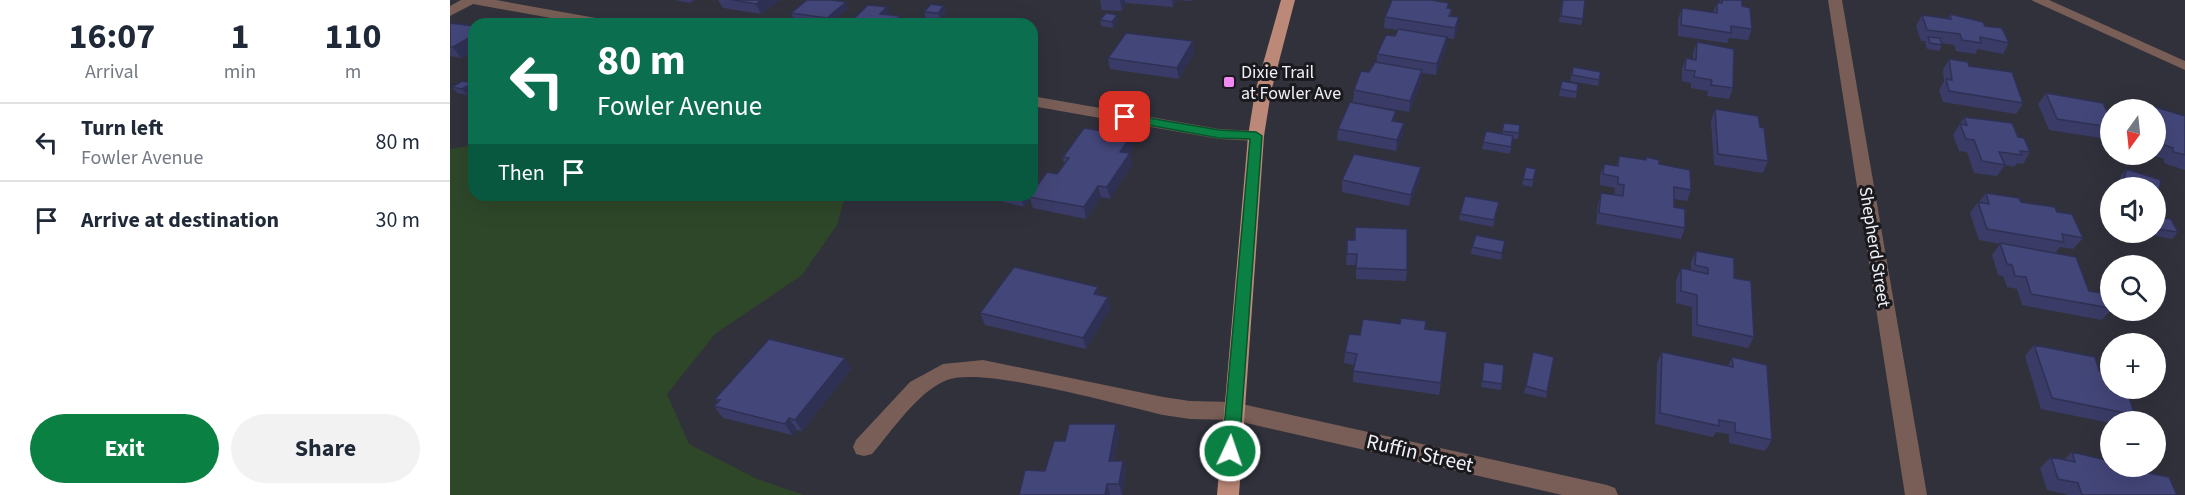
<!DOCTYPE html>
<meta charset="utf-8">
<style>
:root{--surface:#fff;--page:#f2f2f3;--text:#1f2937;--muted:#747a83;--line:#e0e1e3;--accent:#0b8043}
body{margin:0;font-family:"Source Sans 3",sans-serif;background:var(--page);color:var(--text);height:100vh;display:flex;flex-direction:column;font-size:22px;white-space:nowrap}
*{box-sizing:border-box;margin:0}
p{font-size:20px;color:var(--muted)}
.icon{flex:none;width:33px;height:33px;fill:none;stroke:currentColor;stroke-width:2;stroke-linecap:round;stroke-linejoin:round}
.map{position:relative;flex:1;overflow:hidden}
.panel{display:flex;flex-direction:column;background:var(--surface);width:450px}
.panel>*{flex:none}
.guide{position:absolute;left:18px;top:18px;width:570px;height:183px;border-radius:18px;box-shadow:0 6px 24px #0002;background:#0b6e4f;color:#fff;overflow:hidden}
.needle{width:39px;rotate:195deg}
.buttons{position:absolute;left:1650px;top:99px;display:grid;gap:12px}
.buttons a{display:grid;place-items:center;width:66px;height:66px;border-radius:50%;background:var(--surface);box-shadow:0 6px 24px #0002;font-size:30px}
.pin{position:absolute;display:grid;place-items:center;width:51px;height:51px;color:#fff;margin:-26px;border-radius:12px;box-shadow:0 3px 9px #0006}
.me{position:absolute;width:66px;margin:-33px;rotate:3deg;stroke-linejoin:round;filter:drop-shadow(0 0 4px #0008)}
.turn{display:flex;align-items:center;gap:21px;height:126px;padding:0 30px;font-size:27px}
.turn .icon{width:78px;height:78px;stroke-width:2.5}
.turn b{display:block;font-size:42px;line-height:51px}
.then{display:flex;align-items:center;height:57px;padding:0 30px;background:#0003;gap:12px;font-size:22px}
.eta{display:flex;justify-content:space-evenly;align-items:center;height:102px;text-align:center}
.eta b{font-size:36px;font-weight:700;line-height:42px}
.primary-button{display:flex;gap:12px;margin-top:auto;padding:12px 30px}
.primary-button a{flex:1;height:69px;border-radius:36px;background:var(--accent);color:#fff;font-size:24px;font-weight:700;line-height:69px;text-align:center}
.primary-button a+a{background:var(--page);color:var(--text)}
ul{padding:0;list-style:none}
li{display:flex;align-items:center;gap:18px;height:78px;padding:0 30px;border-top:2px solid var(--line)}
li div{flex:1}
li b{display:block;font-size:22px}
li em{font-style:normal}
main{display:flex;flex:1;min-height:0}
.map>svg:first-child{display:block}
.green{fill:#2e4729}
.lines{fill:none;stroke-linecap:round;stroke-linejoin:round}
.minor{fill:#785e56;fill-rule:evenodd}
.major{fill:#bc8877;fill-rule:evenodd}
.wall{fill:#3a3c67}
.shaded-wall{fill:#2f3154}
.building{fill:#434678;stroke:#2f3154;stroke-width:1.5}
.route{fill:#0b8043;stroke:#07532c;stroke-width:1.5}
.poi-dot{fill:#f18af4;stroke:#19191e;stroke-width:2}
.labels{text-anchor:middle;stroke-width:6;stroke-linejoin:round;paint-order:stroke}
.poi-label{font-size:18px;fill:#f0f1f7;stroke:#19191e;text-anchor:start}
.street-label{font-size:18px;fill:#f0f1f7;stroke:#19191e}
.near-street-label{font-size:21px;fill:#f0f1f7;stroke:#19191e}
</style>
<main>
<section class="panel">
<div class="eta">
<div><b>16:07</b><p>Arrival</p></div>
<div><b>1</b><p>min</p></div>
<div><b>110</b><p>m</p></div>
</div>
<ul>
<li><svg class="icon" aria-label="left" viewBox="0 0 24 24"><path d="M17 20v-9H6M10 6l-5 5 5 5"/></svg><div><b>Turn left</b><p>Fowler Avenue</p></div><em>80 m</em></li>
<li><svg class="icon" aria-label="arrive" viewBox="0 0 24 24"><path d="M6 21V4h12l-3 4 3 4H6"/></svg><div><b>Arrive at destination</b></div><em>30 m</em></li>
</ul>
<div class="primary-button"><a>Exit</a><a>Share</a></div>
</section>
<div class="map">
<svg width="1735" height="495" viewBox="0 0 1735 495">
<rect width="100%" height="100%" fill="#30313b"/>
<!-- green -->
<path class="green" d="M24,145V195H372L394,200L387,225L352,275L265,334L217,394L239,444L307,479L354,495H0V149Z"/>
<g class="lines">
<!-- minor -->
<path class="minor" d="M11,0H46L157,20L164,24H134L23,4L0,16V6Z
M1378,0H1392L1477,495H1455Z
M1581,0H1599L1735,61V70Z
M582,96L769,129L806,131L814,136L806,141L769,139L582,106Z
M533,360L713,397L740,401L783,402L1157,485L1165,488L1168,495H1112L783,420L740,419L713,415C670,405 532,366 497,380C468,391 442,431 422,454L414,456L406,454L403,447L406,440L460,382L493,364Z"/>
<!-- major -->
<path class="major" d="M831,0H845L821,92L814,136L789,495H767L798,136L805,92Z"/>
</g>
<!-- wall -->
<path class="wall" d="M225,0H244L240,3Z
M268,0H330L311,14L273,8Z
M650,0H742V1L726,0L723,7L676,3L672,11L652,10Z
M1112,0L1133,19L1131,25L1109,22Z
M1270,0H1292V6L1302,29L1298,40L1279,38L1277,43L1228,36V19L1232,8L1263,12L1267,3H1269Z
M396,2L398,8L380,24L344,19L341,13Z
M494,6L496,12L490,19L476,18L474,12Z
M998,8L1002,9L1001,16L1008,28L1004,39L997,38L996,48L986,75L972,73L971,82L959,112L903,102L904,90L927,62V54L945,36L948,30L934,28L935,17Z
M1500,14L1535,26L1559,43L1553,54L1528,49L1525,54L1506,51L1504,45L1492,43V45L1489,51L1477,49L1475,43L1476,41H1471L1466,26L1472,15L1498,18Z
M650,20L668,21L663,28L651,26Z
M0,23L24,26V61L19,54L11,58L0,56Z
M743,41L744,52L729,79L660,69L658,58Z
M1247,42L1283,88L1279,99L1257,96L1258,91L1241,88V83L1232,81V69L1236,58L1243,59V53Z
M1499,59L1519,66L1573,103L1566,114L1493,102L1489,90L1494,81L1493,70Z
M1123,67L1151,72L1148,86L1120,81Z
M1112,81L1127,92L1126,98L1109,96Z
M24,85V91L17,95L7,93L2,87Z
M1596,93L1660,118V134L1657,139L1599,130L1588,104Z
M1705,107L1735,116V170L1714,163V159L1700,154H1706V110H1702Z
M1265,109L1310,127L1318,161L1313,173L1264,165L1261,121Z
M1514,117L1568,137L1580,152L1573,164L1567,163L1564,167L1555,165L1547,176L1524,173L1517,152L1509,151L1503,135Z
M945,121L953,134L946,151L887,140L888,129Z
M1054,123L1070,125L1068,139H1063L1060,154L1032,149L1036,131L1052,134Z
M683,147L679,153H680L682,165L660,199L651,197L636,219L583,208L580,199L574,207L547,200L545,195H582L607,174L614,164L613,157Z
M1169,156L1195,160L1196,157L1209,164L1241,190L1237,201L1224,199V207L1235,228L1231,239L1146,224L1148,204L1151,193L1164,195L1165,188L1150,185V175L1154,164L1166,166Z
M1076,167L1086,169L1082,187L1072,185Z
M1676,169L1711,180L1708,197L1706,200V188H1669L1671,175Z
M970,179L959,206L892,192V180Z
M1536,193L1607,212L1633,238L1623,249L1610,247L1605,253L1639,291L1660,303L1661,310L1652,320L1572,305L1567,289L1557,287L1553,276L1548,275L1542,255L1550,244L1529,240L1520,213L1528,202H1529Z
M1049,202L1043,227L1009,220L1010,214Z
M1706,217L1728,232L1722,239L1701,235L1700,232H1706Z
M897,240L957,270L956,281L906,279V265H896Z
M1055,241L1051,260L1021,254L1022,247Z
M1246,251L1284,278L1304,337L1298,348L1242,336V307L1226,303V280L1231,268L1241,270V262Z
M648,287L650,295L661,308L636,349L535,325L530,313Z
M975,329L991,383L989,395L903,382L904,365L894,363L895,352L910,335Z
M1584,345L1649,371L1685,415L1678,422H1660V423L1591,409L1575,356Z
M1083,352L1097,392L1096,398L1074,393Z
M1212,352L1278,366L1282,357L1322,440L1315,451L1279,443V434L1266,432L1263,437L1205,424L1207,363Z
M395,358L401,369L352,431L347,430L342,435L273,418L264,406L268,402L265,399Z
M1034,362L1052,384L1051,390L1031,387Z
M666,424L669,435L664,461H673L676,472L672,495H569L595,471L615,441Z
M1622,452L1679,469L1727,495H1617L1616,494L1597,490L1590,468L1601,457L1614,460Z"/>
<!-- shaded-wall -->
<path class="shaded-wall" d="M311,0H330L311,14L306,4Z
M670,0H675L676,3L672,11Z
M722,0H726L723,7Z
M396,2L398,8L380,24L377,18Z
M494,6L496,12L490,19L488,13Z
M437,7L439,13L432,20L430,14Z
M667,15L668,21L663,28L662,22Z
M450,16L452,22V24H446L445,21Z
M1009,17L1008,28L1004,39L1005,28Z
M24,35V50H16L19,54L11,58L3,47Z
M997,37L996,48L986,75L987,64Z
M743,41L744,52L729,79L727,68Z
M972,70L971,82L959,112L960,101Z
M22,83L24,85V91L17,95L12,89Z
M946,111L945,122L942,121Z
M954,123L953,134L946,151L947,140Z
M681,136L683,147L672,163L670,152Z
M680,153L682,165L660,199L657,187Z
M971,167L970,179L959,206L961,195Z
M648,186L651,197L636,219L634,207Z
M576,195H582L579,197L580,199L574,207L572,200Z
M648,287L651,298L644,294Z
M658,297L661,308L636,349L633,338Z
M395,358L401,369L352,431L345,420Z
M339,418L347,430L342,435L335,424Z
M666,424L669,435L662,472L659,461Z
M673,461L676,472L672,495L669,484Z
M657,484L660,495H655Z"/>
<!-- building -->
<path class="building" d="M282,0H311L306,4Z
M357,0H381L396,2L377,18L341,13Z
M942,0H981L999,3L997,8L1002,9L999,16L1009,17L1005,28L935,17Z
M1113,0H1135L1133,19L1111,16Z
M1272,0H1292V6L1300,8L1302,29L1281,26V33L1231,25L1232,8L1267,13V3H1272Z
M481,4L494,6L488,13L474,12Z
M418,5L437,7L430,14L450,16L445,21L451,22L449,24H398Z
M656,13L667,15L662,22L650,20Z
M1500,14L1533,22L1535,26L1552,28L1559,43L1530,37L1531,43L1512,40L1510,34L1477,30L1472,15L1501,19Z
M498,22L516,24H496Z
M0,23L24,26V35L3,47H0Z
M948,29L997,37L987,64L927,54L936,35L945,36Z
M676,33L743,41L727,68L658,58Z
M1478,37L1490,38L1492,45L1480,43Z
M1247,42L1284,49L1283,88L1261,85L1262,80L1244,77L1245,71L1235,70L1236,58L1246,60Z
M24,45V52L16,50Z
M1499,59L1518,62L1519,66L1562,72L1573,103L1499,91L1496,79L1502,80Z
M925,62L972,70L960,101L904,90L911,71L919,72Z
M1123,67L1151,72L1149,80L1122,75Z
M12,81L22,83L12,89L2,87Z
M1112,81L1128,84L1127,92L1110,89Z
M1596,93L1653,103L1660,118V127L1607,119Z
M900,102L946,111L942,121L954,123L947,140L888,129Z
M1705,107L1735,116V155L1723,152V148L1706,142V110H1704Z
M1265,109L1308,116L1310,127L1314,128L1318,161L1268,154Z
M1514,117L1562,123L1568,137L1574,138L1580,152L1570,151L1572,155L1549,152L1555,165L1532,161L1524,140L1516,139L1510,124L1517,125Z
M1054,123L1070,125L1069,133L1052,131Z
M634,128L681,136L670,152L680,153L657,187L648,186L634,207L579,197L580,195H582V193L597,172L607,174L619,158L613,157Z
M1036,131L1063,136L1061,147L1033,142Z
M904,154L971,167L961,195L892,180Z
M1169,156L1196,160V157L1209,160V164L1240,170L1241,190L1224,187V207L1235,209V228L1149,213L1151,193L1173,196L1174,185L1168,184V177L1153,174L1154,164L1168,166Z
M1076,167L1086,169L1083,180L1073,179Z
M1676,169L1711,180L1708,197L1706,196V188H1680L1673,185Z
M1536,193L1569,198L1571,202L1605,207L1607,212L1622,214L1633,238L1612,234L1614,242L1537,229L1528,202L1539,204Z
M549,195H576L572,200Z
M1015,196L1049,202L1044,220L1010,214Z
M1706,217L1721,219L1728,232L1707,229L1706,226Z
M905,227L957,229V270L906,268L907,254H897V240H905Z
M1026,235L1055,241L1052,253L1022,247Z
M1550,243L1626,257L1639,291L1657,294L1660,303V308L1581,294L1576,277L1565,276L1562,265L1557,264Z
M1246,251L1284,258V278L1301,281L1304,337L1247,325V295L1231,291V268L1258,274V268L1245,265Z
M564,267L648,287L644,294L658,297L633,338L530,313Z
M951,318L976,321L975,329L997,332L991,383L903,371L907,354L895,352L899,334L910,335L913,319L950,324Z
M319,339L395,358L345,420L339,418L335,424L264,406L270,400L265,399Z
M1584,345L1645,357L1649,371L1660,373V388H1676L1685,415L1602,398Z
M1083,352L1104,357L1097,392L1076,386Z
M1212,352L1283,367L1282,357L1317,365L1322,440L1285,432V423L1269,420V426L1210,413Z
M1034,362L1054,365L1052,384L1032,381Z
M619,424H666L659,461H673L669,484H657L655,495H569L575,470L595,471L604,441H615Z
M1622,452L1660,461V466H1678L1679,469L1719,477L1727,495H1632L1628,483L1608,479L1601,457L1625,462Z"/>
<!-- route -->
<path class="route" d="M675,114L769,130L806,132L812,136L789,451L786,456L780,458L775,456L772,451L800,139L769,138L671,120L669,117Z"/>
<!-- markers -->
<rect class="poi-dot" x="773" y="76" width="12" height="12" rx="3"/>
<g class="labels">
<!-- poi labels -->
<g class="poi-label">
<text x="791" y="78">Dixie Trail<tspan x="791" dy="21">at Fowler Ave</tspan></text>
</g>
<!-- street labels -->
<g class="street-label">
<text transform="translate(1425 247) rotate(81)" y="6">Shepherd Street</text>
</g>
<!-- near-street labels -->
<g class="near-street-label">
<text transform="translate(970 453) rotate(13)" y="7">Ruffin Street</text>
</g>
</g>
</svg>
<div class="buttons">
<a><svg class="needle" viewBox="-14 -14 28 28"><path d="M0-13l5 13h-10z" fill="#e53935"/><path d="M0 13l5-13h-10z" fill="#747a83"/></svg></a>
<a><svg class="icon" aria-label="sound" viewBox="0 0 24 24"><path d="M4 9h4l5-4v14l-5-4H4zM17 9q2 3 0 6"/></svg></a>
<a><svg class="icon" aria-label="search" viewBox="0 0 24 24"><circle cx="10" cy="10" r="6"/><path d="M15 15l6 6"/></svg></a>
<a>+</a>
<a>−</a>
</div>
<div class="pin" style="left:675px;top:117px;background:#d93025"><svg class="icon" aria-label="arrive" viewBox="0 0 24 24"><path d="M6 21V4h12l-3 4 3 4H6"/></svg></div>
<svg class="me" style="left:780px;top:451px" viewBox="-20 -20 40 40"><circle r="17" fill="#0b8043" stroke="#fff" stroke-width="3"/><path d="M0-11L8 9 0 5-8 9z" fill="#fff"/></svg>
<div class="guide">
<div class="turn"><svg class="icon" aria-label="left" viewBox="0 0 24 24"><path d="M17 20v-9H6M10 6l-5 5 5 5"/></svg><div><b>80 m</b>Fowler Avenue</div></div>
<div class="then">Then<svg class="icon" aria-label="arrive" viewBox="0 0 24 24"><path d="M6 21V4h12l-3 4 3 4H6"/></svg></div>
</div>
</div>
</main>
